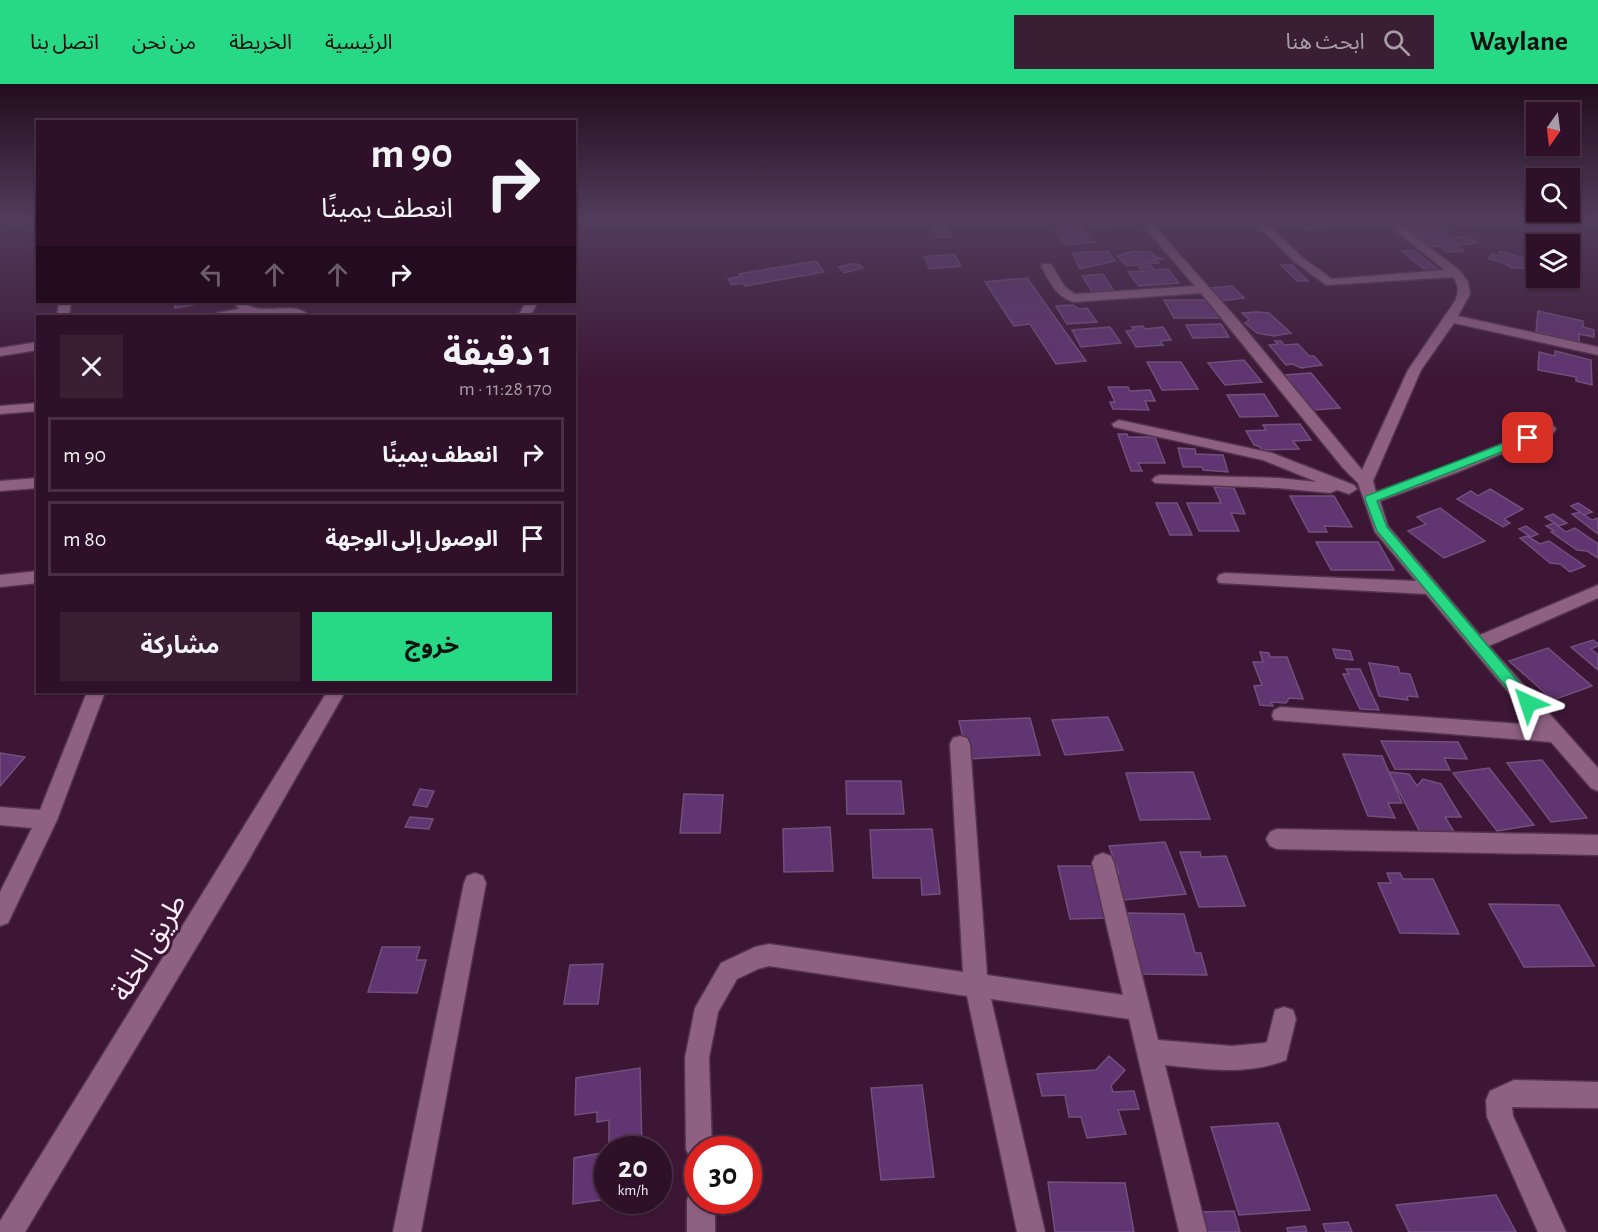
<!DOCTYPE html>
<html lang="ar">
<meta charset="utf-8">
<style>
:root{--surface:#2e1028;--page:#3a1e34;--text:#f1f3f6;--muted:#a79da8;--line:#493045;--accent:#27d885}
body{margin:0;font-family:"Alegreya Sans","Noto Sans Arabic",sans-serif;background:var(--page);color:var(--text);direction:rtl;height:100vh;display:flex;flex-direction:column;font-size:22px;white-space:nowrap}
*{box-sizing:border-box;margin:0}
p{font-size:20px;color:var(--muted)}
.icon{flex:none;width:33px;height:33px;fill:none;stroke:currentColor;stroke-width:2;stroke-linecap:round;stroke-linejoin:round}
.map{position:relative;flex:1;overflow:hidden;direction:ltr}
.side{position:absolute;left:36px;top:231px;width:540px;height:378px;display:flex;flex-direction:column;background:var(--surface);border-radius:0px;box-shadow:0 2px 4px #0004,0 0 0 2px var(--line);direction:rtl}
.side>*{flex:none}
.hud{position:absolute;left:36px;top:36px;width:540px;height:183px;border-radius:0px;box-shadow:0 2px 4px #0004,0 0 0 2px var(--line);direction:rtl;background:#2e1028;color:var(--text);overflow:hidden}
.needle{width:39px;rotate:194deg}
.buttons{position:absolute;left:1526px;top:18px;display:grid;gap:12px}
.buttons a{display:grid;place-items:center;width:54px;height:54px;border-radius:0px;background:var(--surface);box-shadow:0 2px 4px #0004,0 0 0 2px var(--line);font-size:30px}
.speed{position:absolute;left:594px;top:1052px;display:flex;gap:12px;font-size:30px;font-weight:700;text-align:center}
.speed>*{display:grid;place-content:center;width:78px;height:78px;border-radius:50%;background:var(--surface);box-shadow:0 2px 4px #0004,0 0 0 2px var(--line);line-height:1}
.speed small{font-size:15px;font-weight:400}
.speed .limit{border:9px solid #d22;background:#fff;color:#111}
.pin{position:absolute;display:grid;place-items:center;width:51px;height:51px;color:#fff;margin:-26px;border-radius:12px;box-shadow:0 3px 9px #0006}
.me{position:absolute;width:66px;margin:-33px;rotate:318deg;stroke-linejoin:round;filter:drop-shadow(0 0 4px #0008)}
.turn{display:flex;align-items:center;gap:21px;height:126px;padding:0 24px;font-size:27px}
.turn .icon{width:78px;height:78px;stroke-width:2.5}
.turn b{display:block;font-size:42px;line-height:51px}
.lanes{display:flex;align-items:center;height:57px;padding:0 24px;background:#0003;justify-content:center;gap:30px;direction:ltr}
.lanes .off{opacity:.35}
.round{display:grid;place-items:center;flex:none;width:63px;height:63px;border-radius:0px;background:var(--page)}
.headline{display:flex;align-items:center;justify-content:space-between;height:102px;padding:0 24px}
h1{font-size:36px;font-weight:700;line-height:45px}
.primary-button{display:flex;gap:12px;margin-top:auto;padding:12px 24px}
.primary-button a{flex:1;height:69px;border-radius:0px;background:var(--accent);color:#111;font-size:24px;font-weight:700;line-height:69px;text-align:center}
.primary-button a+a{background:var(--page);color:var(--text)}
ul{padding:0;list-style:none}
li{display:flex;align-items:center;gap:18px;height:75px;margin:0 12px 9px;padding:0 12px;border:3px solid var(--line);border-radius:0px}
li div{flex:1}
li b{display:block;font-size:22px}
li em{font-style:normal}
header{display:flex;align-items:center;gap:36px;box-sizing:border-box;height:84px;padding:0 30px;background:var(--accent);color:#111}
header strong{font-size:28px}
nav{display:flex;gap:33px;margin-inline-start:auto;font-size:21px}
.search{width:420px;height:54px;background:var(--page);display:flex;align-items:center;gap:15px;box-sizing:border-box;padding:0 21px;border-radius:0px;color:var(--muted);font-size:22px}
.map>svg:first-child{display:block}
.building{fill:#613472;stroke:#70517c;stroke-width:1.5}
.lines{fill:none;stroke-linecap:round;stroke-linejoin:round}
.minor-casing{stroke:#52344c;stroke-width:3}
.minor{fill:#8e6082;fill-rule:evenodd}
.route{fill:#27d885;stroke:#198c56;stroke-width:1.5}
.labels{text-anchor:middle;stroke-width:6;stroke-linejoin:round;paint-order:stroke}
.near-street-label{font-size:28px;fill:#fdedf8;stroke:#3d1635}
</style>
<header>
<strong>Waylane</strong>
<div class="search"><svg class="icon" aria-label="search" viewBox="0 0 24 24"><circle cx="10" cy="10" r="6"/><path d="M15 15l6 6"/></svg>ابحث هنا</div>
<nav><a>الرئيسية</a><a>الخريطة</a><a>من نحن</a><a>اتصل بنا</a></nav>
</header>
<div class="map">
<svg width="1598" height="1148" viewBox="0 0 1598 1148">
<rect width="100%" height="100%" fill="#3d1635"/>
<!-- building -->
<path class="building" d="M929,135H943L952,153L938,154Z
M1084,135H1123L1125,138H1121L1124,142L1091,145Z
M1294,135H1366L1340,138L1345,142L1306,145Z
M1493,135H1524L1531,140L1506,143Z
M1422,137L1428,139L1439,138L1449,145L1438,146L1450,154L1467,152L1477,159L1456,161L1464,167L1447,168L1439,162L1433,163L1400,139Z
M1077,138L1095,158L1066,161L1054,146L1065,145L1062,142H1067L1065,139Z
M1413,166L1441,188L1429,189L1401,167Z
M1108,167L1115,177L1080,185L1072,169Z
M1133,167L1151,168L1156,173L1164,175H1155L1159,179L1127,182L1117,172Z
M1500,167L1529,176L1526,185L1511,183L1502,178L1489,175L1491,170L1498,172Z
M954,170L961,182L930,185L924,173Z
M816,177L824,188L745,202L743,199L732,201L728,195L741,192L739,190Z
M850,180H858L863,184L844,189L839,183Z
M1281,181H1292L1308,197H1297Z
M1151,182L1154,186L1168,185L1179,199L1139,202L1128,188L1143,187L1139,183Z
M1103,190L1114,207L1093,209L1082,192Z
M1027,194L1086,277L1056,280L1030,240L1014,242L985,198Z
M1232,202L1244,214L1220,217L1208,204Z
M1164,216H1209L1220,234H1174Z
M175,218H209L175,224Z
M1073,221L1079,225L1087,224L1097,238L1067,240L1056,222Z
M1538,227L1583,237V243L1594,246V253L1579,250V258L1536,248Z
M1257,228L1269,229L1291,249L1274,252L1257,249L1245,239L1249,236L1242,229Z
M1221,240L1229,253L1193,254L1186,241Z
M1143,242L1145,245L1163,243L1171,256L1160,257L1163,261L1136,263L1126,247L1134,246L1132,243Z
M1110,243L1121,259L1081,263L1072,246Z
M1275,257H1281L1284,261L1298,260L1309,272H1314L1322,281L1301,284L1293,280L1286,281L1269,261L1278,260Z
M1555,267L1591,276L1592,301L1576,297V293L1538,286L1539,268L1555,272Z
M1244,276L1262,298L1225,301L1208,279Z
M1147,278H1181L1198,305L1162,306Z
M1311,289L1340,324L1313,326L1285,291Z
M1108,303H1128L1130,307L1150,306L1155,317H1145L1149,326L1113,325L1110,318H1115Z
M1264,310L1278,332L1240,333L1227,311Z
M1300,340L1311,356L1293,357L1299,365L1262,366L1260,363L1254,361L1246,347L1266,346L1263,341Z
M1118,350H1127L1128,353H1155L1165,379H1138L1142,387H1131Z
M1178,364L1195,365L1196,370L1223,371L1228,388L1203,386L1202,383H1183Z
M1214,403L1234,404L1245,430L1231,429L1239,447H1199L1187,419H1221Z
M1490,405L1523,425L1504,435L1510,439L1503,443L1457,415L1471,407L1478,412Z
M1290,412H1334L1352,443L1324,442L1327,448H1309Z
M1156,419H1177L1192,451H1170Z
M1578,419L1592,428L1584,431L1571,422Z
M1440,424L1485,457L1444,474L1408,447L1426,440L1417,433Z
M1580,428L1592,436L1598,434V450L1572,430Z
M1553,430L1567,439L1559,442L1545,433Z
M1554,439L1566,448L1575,444L1598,460V474L1587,467L1577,466L1551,448L1554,447L1546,442Z
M1526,442L1538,450L1531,453L1519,445Z
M1527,452L1540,460L1549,457L1585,482L1570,488L1560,480L1550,479L1520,454Z
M1316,458H1378L1394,486H1331Z
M1593,556L1598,560V562L1591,565L1598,571V586L1571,563Z
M1548,564L1592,602L1553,616L1509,577Z
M1333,565L1350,567L1353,576L1336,574Z
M1260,568L1269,569L1270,573H1287L1303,615L1289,614L1286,619L1271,618L1273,622L1260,621L1254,602L1262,601L1253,578H1263Z
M1369,579L1398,583L1400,589L1410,590L1418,613L1407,612L1408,616L1379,612Z
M1346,585H1360L1379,626L1360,625L1343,590H1349Z
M1108,633L1123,666L1065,671L1052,636Z
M1030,634L1040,671L968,675L959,637Z
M1381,657L1458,658L1467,675L1444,674L1450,686L1395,685Z
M0,669L25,673L0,702Z
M1343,670L1382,672L1402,719H1388L1395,734L1368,732Z
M1542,676L1587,734L1551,738L1507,679Z
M1489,684L1534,741L1497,747L1453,689Z
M1193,688L1210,735L1140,736L1126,689Z
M1389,688L1409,690L1417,702L1423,695L1441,700L1461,733H1445L1456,751L1420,748Z
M846,697H901L904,730H847Z
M420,705L434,707L427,723L413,721Z
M684,710L723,711L720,749H680Z
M410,733L433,735L429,745L405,743Z
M830,743L833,787L784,788L783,745Z
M932,745L940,810L922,811L921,794H873L870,746Z
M1165,758L1186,810L1123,816L1114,791L1119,790L1109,762Z
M1180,768H1200L1201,773L1226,772L1245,822L1199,823Z
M1058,782H1094L1108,834L1070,835Z
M1387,789H1400L1403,795H1433L1459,850L1400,849L1378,799H1391Z
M1489,820L1559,821L1594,882L1524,883Z
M1128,829L1184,830L1195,869H1201L1207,891L1142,890Z
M382,863H420L416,876H426L417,909L368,908Z
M603,880L598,920H564L570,881Z
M1109,972L1125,986L1111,1002L1113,1008L1134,1007L1139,1025L1118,1026L1126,1050L1087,1054L1081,1033H1069L1065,1011L1042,1012L1037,990L1096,986Z
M640,984L642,1065H609V1036L597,1038V1028L575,1031L576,994Z
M922,1001L934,1093L881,1096L871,1004Z
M1278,1039L1310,1126L1239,1131L1211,1043Z
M608,1068V1115L573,1120L574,1074Z
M1048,1098L1125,1099L1134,1148H1055Z
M1496,1111L1516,1148H1409L1396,1121Z
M1234,1127L1240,1148H1205L1200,1128Z
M1348,1138L1352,1148H1326L1323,1140Z
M1305,1142L1307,1148H1288L1287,1144Z"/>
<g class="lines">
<!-- minor casing -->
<g class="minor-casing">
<path id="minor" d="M0,135H21L0,141Z
M574,135H581L574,141Z
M1137,135H1148L1238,236L1362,386L1408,286L1455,217C1459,208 1459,201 1453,193L1326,201L1295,178L1250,135H1262L1303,174L1332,195L1445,186L1381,135H1393L1460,187L1468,198L1470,210L1458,232L1598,263V271L1454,239L1421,286L1373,397L1376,408L1448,382L1544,342H1554L1556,345L1554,348L1458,388L1380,417L1388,442L1480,551L1598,501V514L1489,562L1598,684V707L1591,704L1551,658L1274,636L1272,631L1274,626L1281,623L1536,641L1426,510L1219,499L1217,495L1219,491L1225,489L1416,497L1375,448L1358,399L1343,384L1201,209L1074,218C1056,213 1050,198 1041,182L1043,180H1051L1065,203L1075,210L1195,202Z
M1542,135H1587L1562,143Z
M59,218H71L69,232H57Z
M233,218C243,217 245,221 255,224C272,228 296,218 310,232H214L216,229L239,225Z
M526,218H538L530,232H518Z
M38,258V266L0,272V264Z
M38,319V327L0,330V322Z
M1119,336L1272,369L1354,401L1357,405L1349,410L1337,406L1330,409L1278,404L1155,399L1152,396L1155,393L1160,391L1278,394L1317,398L1263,376L1114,343L1112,340Z
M38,394V404L0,407V397Z
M38,487V499L0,503V491Z
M87,608H105L57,736L8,839L0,842V808L32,744L0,741V723L40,726Z
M327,608H345L247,779L25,1148H0V1137Z
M960,652L967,654L970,660L987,891L1123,911L1092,779L1095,772L1103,769L1111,772L1114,779L1158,956L1232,962L1264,959L1267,958L1275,926L1284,923L1293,926L1296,935L1286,976C1247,992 1205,985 1165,981L1207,1148H1179L1129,935L991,915L1045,1148H1017L967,912L769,882L758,885L737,895L718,928L709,974L712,1065H698V1077L690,1074L686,1065L685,974L695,924L721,879L755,863L769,860L963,888L950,660L953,654Z
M1277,745L1598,751V771L1277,765L1270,762L1266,755L1270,748Z
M475,789L483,792L486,799L421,1148H393L464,799L467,792Z
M1514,996L1598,998V1024L1512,1023L1513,1032L1566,1148H1538L1487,1033L1486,1016L1490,1007Z
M698,1104V1116H715V1148H687V1116L691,1106Z"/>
</g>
<!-- minor -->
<use href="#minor" class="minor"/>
</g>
<!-- sky -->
<linearGradient id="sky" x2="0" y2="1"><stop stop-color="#220c1d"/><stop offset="0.46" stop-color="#513c5c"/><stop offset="1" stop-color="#513c5c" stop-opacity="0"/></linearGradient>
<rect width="1598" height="296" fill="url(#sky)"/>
<!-- route -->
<path class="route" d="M1528,350L1532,351V356L1377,417L1387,443L1533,615L1535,619L1533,623H1523L1377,447L1365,415L1366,412Z"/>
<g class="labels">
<!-- near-street labels -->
<g class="near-street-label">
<text transform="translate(148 863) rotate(-59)" y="10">طريق الخلة</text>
</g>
</g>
</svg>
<div class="buttons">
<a><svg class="needle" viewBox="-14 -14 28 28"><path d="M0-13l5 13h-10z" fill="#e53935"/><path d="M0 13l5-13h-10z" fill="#a79da8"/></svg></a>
<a><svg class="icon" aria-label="search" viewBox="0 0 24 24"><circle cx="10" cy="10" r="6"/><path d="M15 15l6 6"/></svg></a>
<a><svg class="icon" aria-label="layers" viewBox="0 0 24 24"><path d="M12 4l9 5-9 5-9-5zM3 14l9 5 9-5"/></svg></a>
</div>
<div class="speed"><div>20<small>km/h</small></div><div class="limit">30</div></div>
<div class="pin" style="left:1528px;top:354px;background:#d93025"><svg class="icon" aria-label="arrive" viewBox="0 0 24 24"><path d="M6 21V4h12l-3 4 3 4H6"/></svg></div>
<svg class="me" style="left:1528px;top:619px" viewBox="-20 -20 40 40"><path d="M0-17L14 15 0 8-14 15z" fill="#27d885" stroke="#fff" stroke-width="4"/></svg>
<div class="hud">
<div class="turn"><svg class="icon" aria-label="right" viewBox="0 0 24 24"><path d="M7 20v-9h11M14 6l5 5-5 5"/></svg><div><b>90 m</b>انعطف يمينًا</div></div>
<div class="lanes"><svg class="icon off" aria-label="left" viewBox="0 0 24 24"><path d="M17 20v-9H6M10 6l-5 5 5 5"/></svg><svg class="icon off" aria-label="ahead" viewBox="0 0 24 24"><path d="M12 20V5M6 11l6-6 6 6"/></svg><svg class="icon off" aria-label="ahead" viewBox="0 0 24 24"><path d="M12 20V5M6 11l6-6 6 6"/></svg><svg class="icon" aria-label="right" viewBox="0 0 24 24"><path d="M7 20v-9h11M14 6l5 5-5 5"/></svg></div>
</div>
<section class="side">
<div class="headline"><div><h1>1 دقيقة</h1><p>170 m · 11:28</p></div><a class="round"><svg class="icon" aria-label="close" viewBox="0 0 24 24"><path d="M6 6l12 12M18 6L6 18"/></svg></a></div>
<ul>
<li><svg class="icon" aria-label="right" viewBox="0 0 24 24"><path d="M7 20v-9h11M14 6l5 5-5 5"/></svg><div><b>انعطف يمينًا</b></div><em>90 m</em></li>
<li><svg class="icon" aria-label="arrive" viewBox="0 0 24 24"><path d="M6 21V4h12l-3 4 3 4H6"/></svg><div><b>الوصول إلى الوجهة</b></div><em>80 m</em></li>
</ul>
<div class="primary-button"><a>خروج</a><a>مشاركة</a></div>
</section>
</div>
